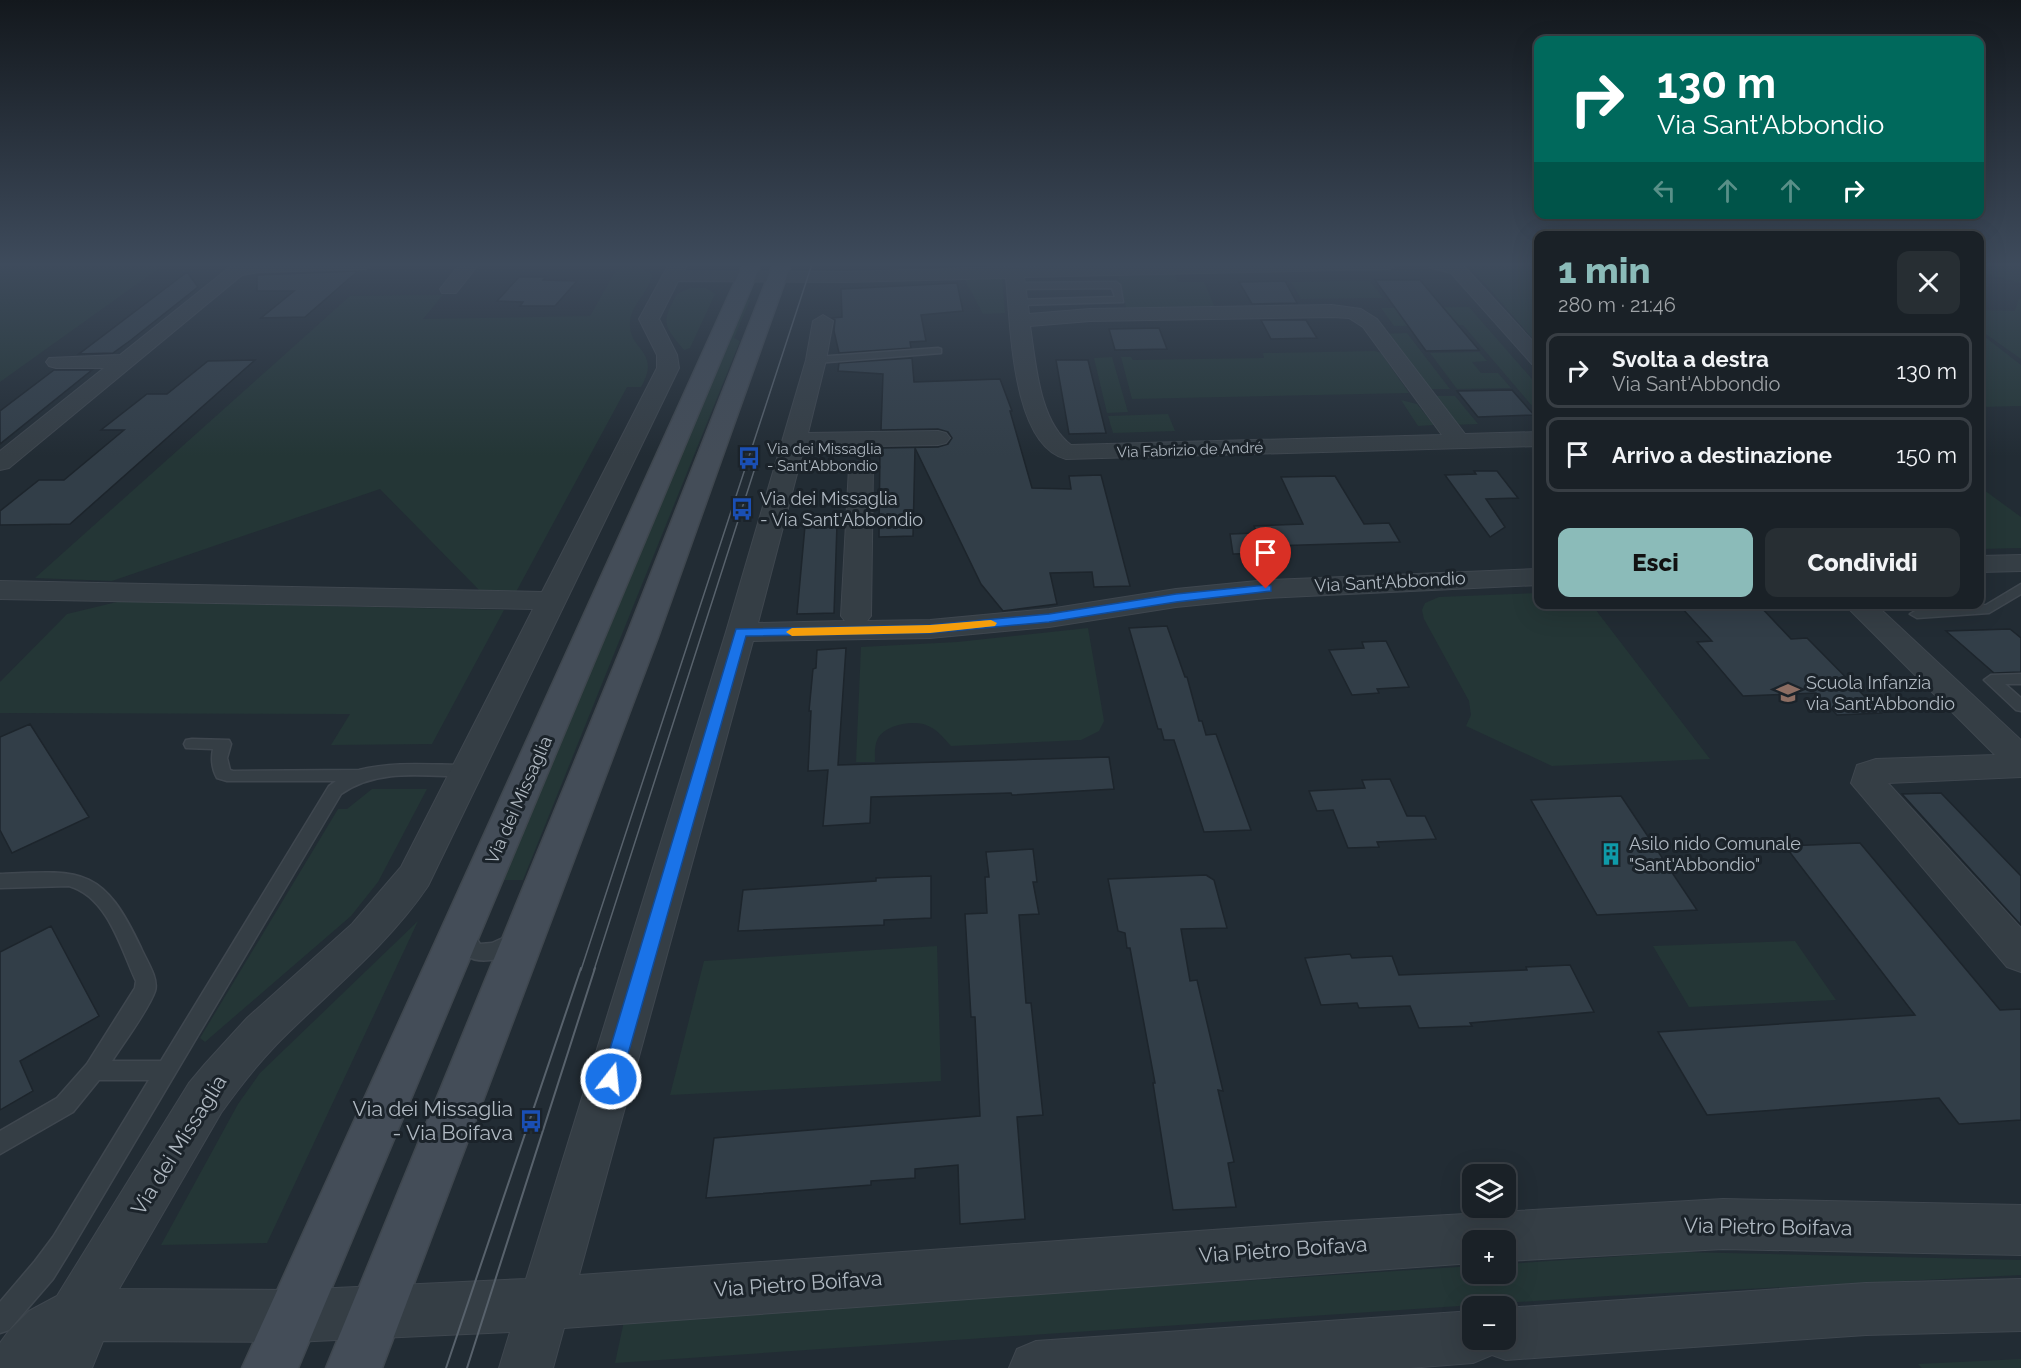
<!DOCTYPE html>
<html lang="it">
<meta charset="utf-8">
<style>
:root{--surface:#1a2127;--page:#272e33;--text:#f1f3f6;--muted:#9fa3a7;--line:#383e44;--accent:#8bbbb9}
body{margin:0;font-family:Raleway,sans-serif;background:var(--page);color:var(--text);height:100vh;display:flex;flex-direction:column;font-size:22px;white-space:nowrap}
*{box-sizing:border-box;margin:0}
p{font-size:20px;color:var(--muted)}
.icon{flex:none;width:33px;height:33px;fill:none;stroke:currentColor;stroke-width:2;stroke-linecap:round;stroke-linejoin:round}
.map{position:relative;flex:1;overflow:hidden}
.drawer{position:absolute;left:1534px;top:231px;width:450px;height:378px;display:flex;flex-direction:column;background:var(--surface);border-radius:12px;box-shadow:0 6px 24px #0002,0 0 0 2px var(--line)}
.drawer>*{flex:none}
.hud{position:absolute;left:1534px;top:36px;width:450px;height:183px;border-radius:12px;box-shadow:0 6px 24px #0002,0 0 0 2px var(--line);background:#00695c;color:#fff;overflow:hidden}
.buttons{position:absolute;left:1462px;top:1164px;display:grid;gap:12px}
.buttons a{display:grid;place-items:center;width:54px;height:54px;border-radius:12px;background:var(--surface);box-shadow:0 6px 24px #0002,0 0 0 2px var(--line);font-size:30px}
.pin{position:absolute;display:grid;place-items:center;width:51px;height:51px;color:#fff;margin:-62px -26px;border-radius:50% 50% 50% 0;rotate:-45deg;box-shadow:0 0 6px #0007}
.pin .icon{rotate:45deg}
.me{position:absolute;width:66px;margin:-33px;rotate:16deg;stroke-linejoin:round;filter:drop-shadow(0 0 4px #0008)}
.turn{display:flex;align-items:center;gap:21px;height:126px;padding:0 24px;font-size:27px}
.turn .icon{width:78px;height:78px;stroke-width:2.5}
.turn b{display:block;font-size:42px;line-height:51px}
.lanes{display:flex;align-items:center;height:57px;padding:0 24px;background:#0003;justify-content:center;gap:30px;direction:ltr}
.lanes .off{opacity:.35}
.round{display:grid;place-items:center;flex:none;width:63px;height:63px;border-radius:12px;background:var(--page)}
.summary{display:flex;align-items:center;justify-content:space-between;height:102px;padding:0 24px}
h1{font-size:36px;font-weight:800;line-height:45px;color:var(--accent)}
.action{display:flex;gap:12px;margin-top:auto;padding:12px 24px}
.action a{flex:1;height:69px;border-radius:12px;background:var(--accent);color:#111;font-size:24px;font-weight:800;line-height:69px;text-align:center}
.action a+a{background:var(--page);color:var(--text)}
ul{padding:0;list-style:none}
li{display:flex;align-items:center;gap:18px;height:75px;margin:0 12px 9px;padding:0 12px;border:3px solid var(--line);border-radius:12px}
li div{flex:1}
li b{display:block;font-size:22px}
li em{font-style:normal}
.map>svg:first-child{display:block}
.green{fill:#243636}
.building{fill:#323e48;stroke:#1d252c;stroke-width:1.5}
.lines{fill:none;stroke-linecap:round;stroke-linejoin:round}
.lane-casing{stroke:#3f474f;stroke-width:3}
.street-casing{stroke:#3f474f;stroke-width:2}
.secondary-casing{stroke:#3f474f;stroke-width:3}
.lane{fill:#353e45;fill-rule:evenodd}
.street{fill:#353e45;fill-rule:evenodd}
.secondary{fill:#444d58;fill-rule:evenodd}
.tram-far1{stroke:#58626c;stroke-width:1.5}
.tram{stroke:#58626c;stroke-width:2}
.route{fill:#1a73e8;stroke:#114b97;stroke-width:1.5}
.slow{fill:#f59e0b}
.labels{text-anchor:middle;stroke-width:6;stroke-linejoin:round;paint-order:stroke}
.far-poi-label{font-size:15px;fill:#b0b9c2;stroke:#1b232a;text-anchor:start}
.far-street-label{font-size:15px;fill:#b0b9c2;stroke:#1b232a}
.poi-label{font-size:18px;fill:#b0b9c2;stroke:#1b232a;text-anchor:start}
.street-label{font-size:18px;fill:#b0b9c2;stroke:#1b232a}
.near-poi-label{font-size:21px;fill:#b0b9c2;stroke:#1b232a;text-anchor:end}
.near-street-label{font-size:21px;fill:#b0b9c2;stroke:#1b232a}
</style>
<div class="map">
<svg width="2021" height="1368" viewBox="0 0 2021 1368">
<rect width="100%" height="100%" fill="#222c34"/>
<!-- green -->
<path class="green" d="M0,264H165L0,382Z
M636,264L652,275C649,292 631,305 630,322C628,351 662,350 641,387H627L516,592H481L380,489L112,581L35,578L350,296L443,295L423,319L590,316L616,270Z
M1468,264H1539V346Z
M1980,264H2021V283L1980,272Z
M1175,274L1178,282H1204L1216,310L1127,311L1118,276Z
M1002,279L1005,313L983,314L965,280Z
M1370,281L1383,298L1301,299L1291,282Z
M690,288H706L715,294L690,348L684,350C663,325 661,323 677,294Z
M2019,299H2021V359L1980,330V310L2015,311Z
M747,300H750L734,338L740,341L523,880H502Z
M1469,307L1539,387V414L1463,325L1394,326L1381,308Z
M1407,333L1450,389H1423L1382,334Z
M1980,333L2021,365V406L1980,407Z
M1375,351L1381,353L1409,393L1132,399L1121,357H1131L1133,360L1264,358L1263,353Z
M1479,352L1487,361L1472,362L1481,373H1498L1511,388L1457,389L1430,353Z
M1112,357L1128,412L1107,413L1094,358Z
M1427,396H1455L1478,424L1449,425Z
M1401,400L1417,404L1434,425L1418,426Z
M1168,414L1175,431L1113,433L1108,416Z
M1980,487L2021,517V548L1980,549Z
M1539,593V604L1592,605L1710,759L1552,766L1466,726L1471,715L1469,701L1424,619L1422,610L1425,603L1439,597Z
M121,601L504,610L432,744L331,745L350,714L0,713V682L67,614Z
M1088,628L1104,721L1099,731L1081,740L951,746C944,738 937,729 926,725C912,720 886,725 878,738C874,746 875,754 875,762H856L861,647L957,642Z
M372,789H427L378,882L351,916L205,1042L200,1038L338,809H347Z
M418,921L267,1243L161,1245L238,1104L260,1073Z
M1795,941L1836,1000L1689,1007L1653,946Z
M937,946L941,1081L670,1095L704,961Z
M1683,1252L2021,1260V1275L1609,1296L615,1363L624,1321L1473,1266V1274H1506V1264Z
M2021,1359V1368H1922L1918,1364Z"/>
<!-- building -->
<path class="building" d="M358,271L305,317L261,318L294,291H257V275Z
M187,272L198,287L131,340L113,353L79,354Z
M519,277H546L543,280L577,281L555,306H520L523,302L497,301Z
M1375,280H1420L1479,350L1426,351Z
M1285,281L1297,303L1252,304L1239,282Z
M957,283L963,311L921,315L926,341L910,342L911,348L839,353L834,331L835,320L832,318L842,317L841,289Z
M1261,320H1306L1317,338L1271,339Z
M1159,328L1167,349L1115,350L1109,329Z
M912,358L914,382L1000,379L1012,411H1010L1032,488L1071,489L1069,476L1101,475L1130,586L1094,587L1092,572L1050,573L1057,604L1003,611L981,584L915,448L913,536L879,537L880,448L938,447L948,444L952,438L948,432L938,429L881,430L883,374L838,371L839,363Z
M255,360L70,524L0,525V511L39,480H64L124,430H101L147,394H167L208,361Z
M1056,360H1088L1106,433L1069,434Z
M54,370H92L0,444V411Z
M1512,390L1534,415L1478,417L1457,391Z
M1474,471H1497L1518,498L1486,499L1505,527L1490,537L1445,475L1476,474Z
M1335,476L1364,524L1389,523L1400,542L1267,546L1270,553L1233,554L1230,534L1257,533L1254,526L1303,524L1281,477Z
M837,524L834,613L797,614L805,526Z
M1758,604L1791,639L1807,638L1881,713L1837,715L1816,693L1743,696L1697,642L1712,641L1681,607Z
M1167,626L1185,677H1187L1199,721H1202L1206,735L1216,734L1251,830L1204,832L1174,740H1164L1161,729H1158L1129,628Z
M2010,629L2021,638V672L1994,673L1946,631Z
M1386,641L1409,687L1377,689L1379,693L1352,695L1329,650L1364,648L1362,642Z
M846,648L838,765L1109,757L1114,789L1012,795L1011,793L871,797L870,823L823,826L828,770L808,771L811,711H809L813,669L816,668L817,650Z
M30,724L89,817L12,853L0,830V737Z
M1390,779L1407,816H1425L1436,839L1377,842L1379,847L1348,848L1333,810L1317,811L1309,791L1365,788L1362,780Z
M1941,793L2021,876V925L1902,794Z
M1621,796L1697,910L1597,915L1531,800Z
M1860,843L2000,1010L2021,1009V1120L1959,1124L1939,1098L1707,1115L1658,1032L1915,1015L1785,846Z
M1033,849L1037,882H1033L1039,914L1019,915L1026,1003H1031L1043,1115L1017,1117L1025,1219L960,1224L958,1165L915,1169V1178L871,1181V1185L706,1198L714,1138L980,1116L975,1017H971L965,914L987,913L985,877H989L986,852Z
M1206,875L1214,880L1227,928L1181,929L1190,981L1197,980L1223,1091L1218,1090L1234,1162L1228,1163L1236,1207L1173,1210L1153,1083H1155L1130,948H1127L1125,933L1118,931L1108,879Z
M931,876V918L884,920V925L738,931L743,890L876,881V878Z
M51,926L99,1016L20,1061L33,1091L0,1110V952Z
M1350,954L1352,958L1392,956L1399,975L1527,970L1526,967L1570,965L1594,1012L1470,1023L1472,1026L1419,1028L1410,1006L1359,1008L1357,1003L1321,1005L1305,958Z"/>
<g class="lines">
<!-- lane casing -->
<g class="lane-casing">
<path id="lane" d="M1116,282L1120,285L1123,302L1018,305L1013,302L1015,300L1115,297L1112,288L1016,289L1012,286L1016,283Z
M938,348L941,349V353L816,363L811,360L816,357Z
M2021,584V594L1989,613L1917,618L1910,614L1917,610L1986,605Z
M2021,674V684H2005L2021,698V711L2016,710L1984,680L1991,675Z
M192,739L229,740L231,744L227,758L230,770L233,771L359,770C394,761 431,765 467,765L473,767L475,771L473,775L467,777C424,776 378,768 341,794L69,1253L53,1279L9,1330L0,1333V1302L35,1261L53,1237L149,1080H99L73,1112L0,1154V1131L57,1098L87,1064L135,988L136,981C121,949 108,897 69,886L0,888V874C83,870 103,867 141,948C146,960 159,978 155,991C149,1009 123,1044 112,1061H161L329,786L336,781H227L217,778C212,769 211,759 213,749L186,748L184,744L186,740Z
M464,927L471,930L480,944L492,943L514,933L521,936L523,941C515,958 482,966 467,956C459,951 457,943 455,935L457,930Z"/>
</g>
<!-- street casing -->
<g class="street-casing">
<path id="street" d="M245,264H375L366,269L259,272L242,275L9,468L0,470V451L104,368H56L49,366L46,362L49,358L120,355L230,267Z
M460,264H479L456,293H442L440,289Z
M669,264H687L684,271L845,272L1113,264H1399L1390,269L1024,277L1029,314L1090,309L1332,305L1361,309L1377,319L1465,434L1539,432V446L1066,459C1011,445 1011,324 1006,278L845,282L678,281L659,319L677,355L679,368L428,886C386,948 328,992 276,1045C256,1066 238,1089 221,1113L119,1289L293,1290L526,1279L726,632L806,360L813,321L823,315L833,321L826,360L808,433L938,431L946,433L950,438L946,443L938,445L804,447L758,623L845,621L841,616L849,468L852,463L861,461L870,463L873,468L871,616L867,621L930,620L1049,609L1176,589L1267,580L1539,569V585L1267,598L1176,607L1049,627L930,638L753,641L579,1275L1326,1222L1723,1199L2021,1205V1255L1723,1249L1506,1261V1240H1473V1263L564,1328L553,1368H499L510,1332L293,1342L103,1341L92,1368H0V1343L8,1332L29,1311L57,1296L189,1083L205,1064L247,1018L352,924L401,867L533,609L0,599V581L542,592L657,368V355L639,319ZM1332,317L1349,318L1363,327L1442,435L1071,445C1039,421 1036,364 1030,326L1090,321Z
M1428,264L1463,265L1539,348V366L1532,364L1451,273L1431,268Z
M2021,555V571L1980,572V556Z
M1844,604H1875L2021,740V777L1888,783L2021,928V972L2007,967L1851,783L1857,765L1876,759L1995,755Z
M2021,1279V1331L1866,1335L1506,1360L1492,1355L1473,1363L1409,1368H1009L1017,1349L1036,1341L1473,1311V1340H1506V1308L1866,1283Z"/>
</g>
<!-- secondary casing -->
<g class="secondary-casing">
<path id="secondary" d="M743,264H761L298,1368H242Z
M773,264H791L658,637L382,1368H326L626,637Z"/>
</g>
<!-- lane -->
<use href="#lane" class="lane"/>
<!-- street -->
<use href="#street" class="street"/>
<!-- secondary -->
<use href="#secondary" class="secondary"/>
<!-- tram-far1 -->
<path class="tram-far1" d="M581,970L812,264
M594,970L754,471"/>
<!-- tram -->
<path class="tram" d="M446,1368L581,968
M467,1368L595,968"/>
</g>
<!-- sky -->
<linearGradient id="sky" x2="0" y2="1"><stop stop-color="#13181d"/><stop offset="0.58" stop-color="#3e4b5c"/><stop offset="1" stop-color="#3e4b5c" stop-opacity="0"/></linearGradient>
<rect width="2021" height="456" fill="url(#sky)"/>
<!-- route -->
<path class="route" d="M1266,585L1271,586V591L1176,602L1049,622L930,633L746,636L621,1079L618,1085L611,1088L604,1085L601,1079L736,629L930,625L1049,614L1176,594Z"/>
<!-- slow -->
<path class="slow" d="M991,620L997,623L995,626L930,633L792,636L786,632L792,628L930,625Z"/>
<!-- icons -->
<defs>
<g id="bus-bare" transform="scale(1.8)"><path d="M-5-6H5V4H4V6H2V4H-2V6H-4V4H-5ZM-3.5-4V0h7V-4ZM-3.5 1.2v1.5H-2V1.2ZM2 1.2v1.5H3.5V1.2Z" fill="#1a4fb4" stroke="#1b232a" stroke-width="2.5" paint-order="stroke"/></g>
<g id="school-bare" transform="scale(1.8)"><path d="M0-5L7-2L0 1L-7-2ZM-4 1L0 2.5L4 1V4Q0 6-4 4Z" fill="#8d6e63" stroke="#1b232a" stroke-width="2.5" paint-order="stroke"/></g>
<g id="building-bare" transform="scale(1.8)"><path d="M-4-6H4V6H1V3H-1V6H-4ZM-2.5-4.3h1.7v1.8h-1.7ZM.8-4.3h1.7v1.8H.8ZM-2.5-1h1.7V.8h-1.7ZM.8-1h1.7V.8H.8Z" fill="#0f9aa8" stroke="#1b232a" stroke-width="2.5" paint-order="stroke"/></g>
</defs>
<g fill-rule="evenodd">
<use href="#bus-bare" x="749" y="458"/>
<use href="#bus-bare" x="742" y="509"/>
<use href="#school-bare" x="1788" y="693"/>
<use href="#building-bare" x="1611" y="854"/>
<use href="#bus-bare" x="531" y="1121"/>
</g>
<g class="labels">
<!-- far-poi labels -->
<g class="far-poi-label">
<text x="767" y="454">Via dei Missaglia<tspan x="767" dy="17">- Sant'Abbondio</tspan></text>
</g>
<!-- far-street labels -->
<g class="far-street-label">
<text transform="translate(1190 450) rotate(-2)" y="5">Via Fabrizio de André</text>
</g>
<!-- poi labels -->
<g class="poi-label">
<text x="760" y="505">Via dei Missaglia<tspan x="760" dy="21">- Via Sant'Abbondio</tspan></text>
<text x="1806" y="689">Scuola Infanzia<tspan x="1806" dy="21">via Sant'Abbondio</tspan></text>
<text x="1629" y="850">Asilo nido Comunale<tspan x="1629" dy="21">"Sant'Abbondio"</tspan></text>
</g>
<!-- street labels -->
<g class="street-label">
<text transform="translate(1390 582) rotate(-3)" y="6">Via Sant'Abbondio</text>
<text transform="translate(519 800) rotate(-66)" y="6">Via dei Missaglia</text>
</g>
<!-- near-poi labels -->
<g class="near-poi-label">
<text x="513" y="1116">Via dei Missaglia<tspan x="513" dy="24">- Via Boifava</tspan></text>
</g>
<!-- near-street labels -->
<g class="near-street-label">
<text transform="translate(179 1145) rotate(-58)" y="7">Via dei Missaglia</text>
<text transform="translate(1768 1227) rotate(1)" y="7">Via Pietro Boifava</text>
<text transform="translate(1283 1250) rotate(-4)" y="7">Via Pietro Boifava</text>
<text transform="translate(798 1284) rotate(-4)" y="7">Via Pietro Boifava</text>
</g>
</g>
</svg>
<div class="buttons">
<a><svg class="icon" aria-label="layers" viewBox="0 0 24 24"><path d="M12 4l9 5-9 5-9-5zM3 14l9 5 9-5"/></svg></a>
<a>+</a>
<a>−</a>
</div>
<div class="pin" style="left:1266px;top:589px;background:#d93025"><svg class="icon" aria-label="arrive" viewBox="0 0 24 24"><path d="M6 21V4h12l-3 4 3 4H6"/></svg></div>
<svg class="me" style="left:611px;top:1079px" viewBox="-20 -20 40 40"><circle r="17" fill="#1a73e8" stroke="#fff" stroke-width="3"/><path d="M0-11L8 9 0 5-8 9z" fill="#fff"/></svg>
<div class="hud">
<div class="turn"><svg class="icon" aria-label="right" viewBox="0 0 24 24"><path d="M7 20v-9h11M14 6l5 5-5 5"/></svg><div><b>130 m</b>Via Sant'Abbondio</div></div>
<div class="lanes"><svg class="icon off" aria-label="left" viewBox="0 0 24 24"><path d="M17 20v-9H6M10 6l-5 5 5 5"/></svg><svg class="icon off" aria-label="ahead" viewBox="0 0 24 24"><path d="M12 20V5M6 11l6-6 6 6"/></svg><svg class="icon off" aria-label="ahead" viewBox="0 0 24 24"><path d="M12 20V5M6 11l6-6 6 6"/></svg><svg class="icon" aria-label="right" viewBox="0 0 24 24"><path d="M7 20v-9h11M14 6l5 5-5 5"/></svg></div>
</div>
<section class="drawer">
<div class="summary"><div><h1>1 min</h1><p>280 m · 21:46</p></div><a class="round"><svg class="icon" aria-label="close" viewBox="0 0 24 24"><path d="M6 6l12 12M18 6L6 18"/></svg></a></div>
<ul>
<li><svg class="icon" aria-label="right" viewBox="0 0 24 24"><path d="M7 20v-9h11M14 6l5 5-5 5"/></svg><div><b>Svolta a destra</b><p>Via Sant'Abbondio</p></div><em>130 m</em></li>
<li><svg class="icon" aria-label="arrive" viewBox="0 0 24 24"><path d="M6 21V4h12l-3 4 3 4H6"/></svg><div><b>Arrivo a destinazione</b></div><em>150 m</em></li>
</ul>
<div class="action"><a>Esci</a><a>Condividi</a></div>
</section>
</div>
